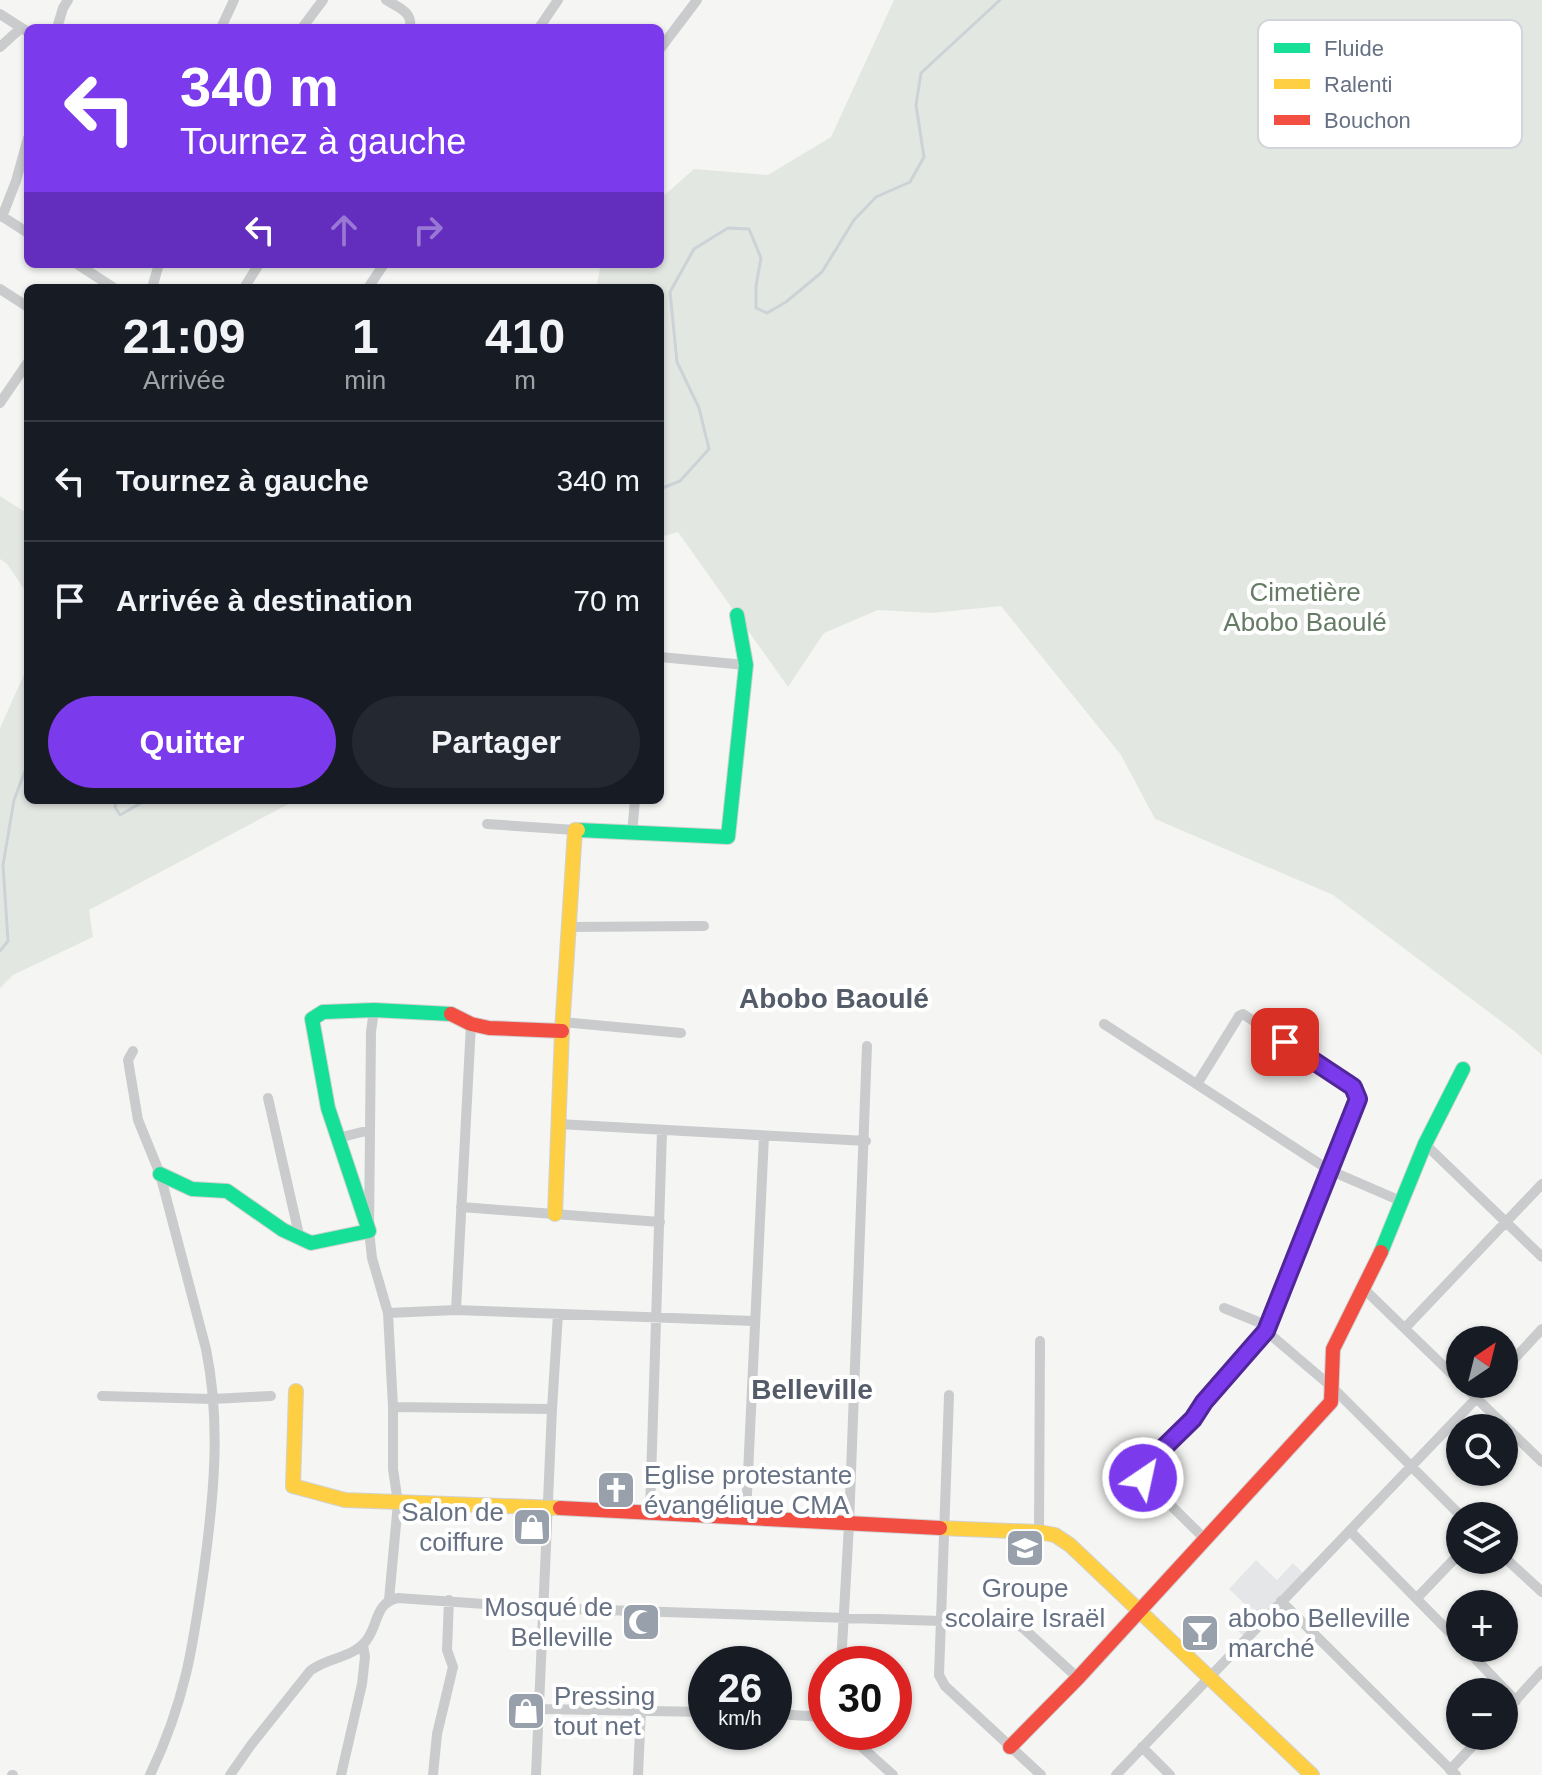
<!DOCTYPE html>
<html lang="fr">
<meta charset="utf-8">
<style>
:root{--surface:#171b24;--page:#242831;--text:#f1f3f6;--muted:#9ea1a6;--line:#363941;--accent:#7c3aed}
body{margin:0;font-family:Helvetica,sans-serif;background:var(--page);color:var(--text);height:100vh;display:flex;flex-direction:column;font-size:30px;white-space:nowrap}
*{box-sizing:border-box;margin:0}
p{font-size:26px;color:var(--muted)}
.icon{flex:none;width:44px;height:44px;fill:none;stroke:currentColor;stroke-width:2;stroke-linecap:round;stroke-linejoin:round}
.map{position:relative;flex:1;overflow:hidden}
.panel{position:absolute;left:24px;top:284px;width:640px;height:520px;display:flex;flex-direction:column;background:var(--surface);border-radius:12px;box-shadow:0 2px 6px #0004}
.panel>*{flex:none}
.top-card{position:absolute;left:24px;top:24px;width:640px;height:244px;border-radius:12px;box-shadow:0 2px 6px #0004;background:#7c3aed;color:#fff;overflow:hidden}
.needle{width:52px;rotate:35deg}
.controls{position:absolute;left:1446px;top:1326px;display:grid;gap:16px}
.controls a{display:grid;place-items:center;width:72px;height:72px;border-radius:50%;background:var(--surface);box-shadow:0 2px 6px #0004;font-size:40px}
.speed{position:absolute;left:688px;top:1646px;display:flex;gap:16px;font-size:40px;font-weight:700;text-align:center}
.speed>*{display:grid;place-content:center;width:104px;height:104px;border-radius:50%;background:var(--surface);box-shadow:0 2px 6px #0004;line-height:1}
.speed small{font-size:20px;font-weight:400}
.speed .limit{border:12px solid #d22;background:#fff;color:#111}
.pin{position:absolute;display:grid;place-items:center;width:68px;height:68px;color:#fff;margin:-34px;border-radius:16px;box-shadow:0 4px 12px #0006}
.me{position:absolute;width:88px;margin:-44px;rotate:34deg;stroke-linejoin:round;filter:drop-shadow(0 0 6px #0008)}
.turn{display:flex;align-items:center;gap:28px;height:168px;padding:0 24px;font-size:36px}
.turn .icon{width:104px;height:104px;stroke-width:2.5}
.turn b{display:block;font-size:56px;line-height:68px}
.lanes{display:flex;align-items:center;height:76px;padding:0 24px;background:#0003;justify-content:center;gap:40px;direction:ltr}
.lanes .off{opacity:.35}
.eta{display:flex;justify-content:space-evenly;align-items:center;height:136px;text-align:center}
.eta b{font-size:48px;font-weight:800;line-height:56px}
.action{display:flex;gap:16px;margin-top:auto;padding:16px 24px}
.action a{flex:1;height:92px;border-radius:48px;background:var(--accent);color:#fff;font-size:32px;font-weight:800;line-height:92px;text-align:center}
.action a+a{background:var(--page);color:var(--text)}
ul{padding:0;list-style:none}
li{display:flex;align-items:center;gap:24px;height:120px;padding:0 24px;border-top:2px solid var(--line)}
li div{flex:1}
li b{display:block;font-size:30px}
li em{font-style:normal}
.map>svg:first-child{display:block}
.built{fill:#e5e6e7}
.green{fill:#e3e7e2}
.lines{fill:none;stroke-linecap:round;stroke-linejoin:round}
.stream{stroke:#ccd2d6;stroke-width:3}
.fast-casing{stroke:#d1d2d3;stroke-width:16}
.slow-casing{stroke:#d1d2d3;stroke-width:16}
.jam-casing{stroke:#d1d2d3;stroke-width:16}
.street{stroke:#cacbcc;stroke-width:10}
.fast{stroke:#16e098;stroke-width:14}
.slow{stroke:#ffcf43;stroke-width:14}
.jam{stroke:#f24e42;stroke-width:14}
.route-casing{stroke:#51269a;stroke-width:20}
.route{stroke:#7c3aed;stroke-width:14}
.labels{text-anchor:middle;stroke-width:8;stroke-linejoin:round;paint-order:stroke}
.park-label{font-size:26px;fill:#657b65;stroke:#fff}
.poi-label{font-size:26px;fill:#667184;stroke:#fff;text-anchor:start}
.neighbourhood-label{font-size:28px;font-weight:bold;fill:#545c69;stroke:#fff}
.key{fill:#fff;stroke:#d1d4da;stroke-width:2}
.key-label{font-size:22px;fill:#667184}
</style>
<div class="map">
<svg width="1542" height="1775" viewBox="0 0 1542 1775">
<rect width="100%" height="100%" fill="#f5f6f4"/>
<!-- built -->
<path class="built" d="M1256,1560L1277,1580L1293,1563L1309,1579L1282,1608L1288,1614L1280,1623L1274,1617L1250,1642L1236,1629L1252,1611L1229,1589Z"/>
<!-- green -->
<path class="green" d="M894,0H1542V1055L1514,1031L1333,895L1155,819L1121,755L1001,606L932,613L878,610L824,633L788,687L678,532L660,537V288H596L601,264H660V199L694,169L768,175L831,137Z
M0,496L28,514V595L7,564L0,559Z
M28,650V800H296L89,910L93,937L13,975L0,988V728L26,670Z"/>
<g class="lines">
<!-- stream -->
<path class="stream" d="M660,489L680,481L709,449L699,408L677,362L670,292L694,249L728,228L749,229L761,258L756,286V308L767,313L786,302L822,272L854,220L876,197L910,182L924,157L916,105L921,73L1000,0
M116,800L115,807L120,815L146,800
M0,951L8,941L3,865L14,800L28,763"/>
<!-- fast casing -->
<g class="fast-casing">
<path id="fast" d="M578,830L728,837L746,665L737,615
M160,1174L192,1189L227,1191L283,1230L311,1243L369,1231L328,1108L312,1019L323,1012L374,1010L451,1014
M1381,1252L1425,1144L1463,1069"/>
</g>
<!-- slow casing -->
<g class="slow-casing">
<path id="slow" d="M555,1214L562,1031L575,830H578
M296,1391L293,1486L345,1500L560,1508
M940,1528L1039,1532L1055,1535L1070,1545L1312,1775"/>
</g>
<!-- jam casing -->
<g class="jam-casing">
<path id="jam" d="M451,1014L471,1024L489,1028L562,1031
M560,1508L940,1528
M1010,1747L1078,1678L1331,1402L1333,1349L1381,1252"/>
</g>
<!-- street -->
<path class="street" d="M386,0C398,7 413,12 410,28
M0,14L28,32
M57,28L63,8L68,0
M221,28L234,0
M302,28L323,0
M539,28L558,0
M0,47L21,28
M660,49L697,0
M0,215L28,233
M2,217L16,181L28,138
M77,264L114,288
M152,288L159,264
M244,288L259,264
M368,288L384,264
M0,289L28,307
M0,403L28,362
M660,657L746,665
M487,824L575,830
M632,833L635,800
M568,927L704,926
M374,1010L371,1032L369,1231L372,1258L388,1313L393,1407V1469L398,1503L389,1600
M562,1022L681,1033
M1104,1024L1329,1170L1358,1099L1357,1094L1346,1082L1243,1014L1239,1016L1197,1084
M133,1051L128,1060L138,1120L160,1174L206,1349C221,1423 214,1495 204,1569C193,1647 185,1702 150,1775
M268,1098L300,1239
M558,1124L866,1141
M338,1138L370,1130
M1425,1144L1542,1257
M461,1207L660,1222
M1364,1289L1460,1382
M1224,1308L1268,1326
M456,1310L471,1024
M388,1313L456,1310L754,1321
M1405,1328L1542,1184
M1266,1331L1333,1388L1461,1516
M1504,1370L1542,1329
M1462,1384L1542,1462
M949,1395L939,1675L945,1686L1041,1775
M102,1396L213,1399L271,1396
M393,1407L552,1409
M650,1511L662,1131
M746,1515L764,1136
M1350,1531L1460,1643
M1039,1532L1040,1341
M1205,1539L1143,1478V1471L1146,1465L1193,1419L1204,1402L1266,1331L1329,1170L1403,1202
M1504,1557L1542,1592
M1417,1598L1460,1553
M1281,1601L1456,1775
M1465,1648L1516,1701
M841,1664L849,1525L867,1046
M539,1709L706,1712
M1504,1713L1542,1671
M774,1714L826,1717
M845,1732L893,1775
M1142,1747L1170,1775
M1450,1770L1482,1736
M12,1775H13
M230,1775L251,1745L310,1671C327,1657 351,1659 366,1641C379,1625 374,1603 398,1598L543,1608L941,1621L1008,1620L1023,1628L1078,1678
M341,1775L362,1684L365,1657L363,1644
M433,1775L437,1734L453,1667L447,1650L449,1600
M536,1775L552,1409L558,1314
M638,1775L641,1709
M1116,1775L1490,1384"/>
<!-- fast -->
<use href="#fast" class="fast"/>
<!-- slow -->
<use href="#slow" class="slow"/>
<!-- jam -->
<use href="#jam" class="jam"/>
</g>
<g class="lines">
<!-- route casing -->
<g class="route-casing">
<path id="route" d="M1143,1478V1471L1146,1465L1193,1419L1204,1402L1266,1331L1358,1099L1353,1087L1285,1042"/>
</g>
<!-- route -->
<use href="#route" class="route"/>
</g>
<!-- icons -->
<defs>
<g id="church-square" transform="scale(2)"><rect x="-9" y="-9" width="18" height="18" rx="4" fill="#98a0ab" stroke="#fff"/><path d="M-1.2-6h2.4v3.5h3.3v2.4h-3.3V6h-2.4V-.1h-3.3v-2.4h3.3Z" fill="#fff"/></g>
<g id="shop-square" transform="scale(2)"><rect x="-9" y="-9" width="18" height="18" rx="4" fill="#98a0ab" stroke="#fff"/><path d="M-5-2.5h2.3a2.7 3.5 0 0 1 5.4 0H5L5.5 6h-11ZM-1.5-2.5h3a1.5 2.3 0 0 0-3 0Z" fill="#fff"/></g>
<g id="school-square" transform="scale(2)"><rect x="-9" y="-9" width="18" height="18" rx="4" fill="#98a0ab" stroke="#fff"/><path d="M0-5L7-2L0 1L-7-2ZM-4 1L0 2.5L4 1V4Q0 6-4 4Z" fill="#fff"/></g>
<g id="mosque-square" transform="scale(2)"><rect x="-9" y="-9" width="18" height="18" rx="4" fill="#98a0ab" stroke="#fff"/><path d="M3.5-4.9A6 6 0 1 0 3.5 4.9A5 5 0 1 1 3.5-4.9Z" fill="#fff"/></g>
<g id="bar-square" transform="scale(2)"><rect x="-9" y="-9" width="18" height="18" rx="4" fill="#98a0ab" stroke="#fff"/><path d="M-6-5H6L.8 .8V4.5H3.5V6h-7V4.5H-.8V.8Z" fill="#fff"/></g>
</defs>
<g fill-rule="evenodd">
<use href="#church-square" x="616" y="1490"/>
<use href="#shop-square" x="532" y="1527"/>
<use href="#school-square" x="1025" y="1548"/>
<use href="#mosque-square" x="641" y="1622"/>
<use href="#bar-square" x="1200" y="1633"/>
<use href="#shop-square" x="526" y="1711"/>
</g>
<g class="labels">
<!-- park labels -->
<g class="park-label">
<text x="1305" y="601">Cimetière<tspan x="1305" dy="30">Abobo Baoulé</tspan></text>
</g>
<!-- poi labels -->
<g class="poi-label">
<text x="644" y="1484">Eglise protestante<tspan x="644" dy="30">évangélique CMA</tspan></text>
<text x="504" y="1521" text-anchor="end">Salon de<tspan x="504" dy="30">coiffure</tspan></text>
<text x="1025" y="1597" text-anchor="middle">Groupe<tspan x="1025" dy="30">scolaire Israël</tspan></text>
<text x="613" y="1616" text-anchor="end">Mosqué de<tspan x="613" dy="30">Belleville</tspan></text>
<text x="1228" y="1627">abobo Belleville<tspan x="1228" dy="30">marché</tspan></text>
<text x="554" y="1705">Pressing<tspan x="554" dy="30">tout net</tspan></text>
</g>
<!-- neighbourhood labels -->
<g class="neighbourhood-label">
<text x="834" y="1008">Abobo Baoulé</text>
<text x="812" y="1399">Belleville</text>
</g>
</g>
<!-- legend -->
<rect x="1258" y="20" width="264" height="128" rx="12" class="key"/>
<rect x="1274" y="43" width="36" height="10" fill="#16e098"/>
<rect x="1274" y="79" width="36" height="10" fill="#ffcf43"/>
<rect x="1274" y="115" width="36" height="10" fill="#f24e42"/>
<g class="key-label">
<text x="1324" y="56">Fluide</text>
<text x="1324" y="92">Ralenti</text>
<text x="1324" y="128">Bouchon</text>
</g>
</svg>
<div class="controls">
<a><svg class="needle" viewBox="-14 -14 28 28"><path d="M0-13l5 13h-10z" fill="#e53935"/><path d="M0 13l5-13h-10z" fill="#9ea1a6"/></svg></a>
<a><svg class="icon" aria-label="search" viewBox="0 0 24 24"><circle cx="10" cy="10" r="6"/><path d="M15 15l6 6"/></svg></a>
<a><svg class="icon" aria-label="layers" viewBox="0 0 24 24"><path d="M12 4l9 5-9 5-9-5zM3 14l9 5 9-5"/></svg></a>
<a>+</a>
<a>−</a>
</div>
<div class="speed"><div>26<small>km/h</small></div><div class="limit">30</div></div>
<div class="pin" style="left:1285px;top:1042px;background:#d93025"><svg class="icon" aria-label="arrive" viewBox="0 0 24 24"><path d="M6 21V4h12l-3 4 3 4H6"/></svg></div>
<svg class="me" style="left:1143px;top:1478px" viewBox="-20 -20 40 40"><circle r="17" fill="#7c3aed" stroke="#fff" stroke-width="3"/><path d="M0-11L8 9 0 5-8 9z" fill="#fff"/></svg>
<div class="top-card">
<div class="turn"><svg class="icon" aria-label="left" viewBox="0 0 24 24"><path d="M17 20v-9H6M10 6l-5 5 5 5"/></svg><div><b>340 m</b>Tournez à gauche</div></div>
<div class="lanes"><svg class="icon" aria-label="left" viewBox="0 0 24 24"><path d="M17 20v-9H6M10 6l-5 5 5 5"/></svg><svg class="icon off" aria-label="ahead" viewBox="0 0 24 24"><path d="M12 20V5M6 11l6-6 6 6"/></svg><svg class="icon off" aria-label="right" viewBox="0 0 24 24"><path d="M7 20v-9h11M14 6l5 5-5 5"/></svg></div>
</div>
<section class="panel">
<div class="eta">
<div><b>21:09</b><p>Arrivée</p></div>
<div><b>1</b><p>min</p></div>
<div><b>410</b><p>m</p></div>
</div>
<ul>
<li><svg class="icon" aria-label="left" viewBox="0 0 24 24"><path d="M17 20v-9H6M10 6l-5 5 5 5"/></svg><div><b>Tournez à gauche</b></div><em>340 m</em></li>
<li><svg class="icon" aria-label="arrive" viewBox="0 0 24 24"><path d="M6 21V4h12l-3 4 3 4H6"/></svg><div><b>Arrivée à destination</b></div><em>70 m</em></li>
</ul>
<div class="action"><a>Quitter</a><a>Partager</a></div>
</section>
</div>
